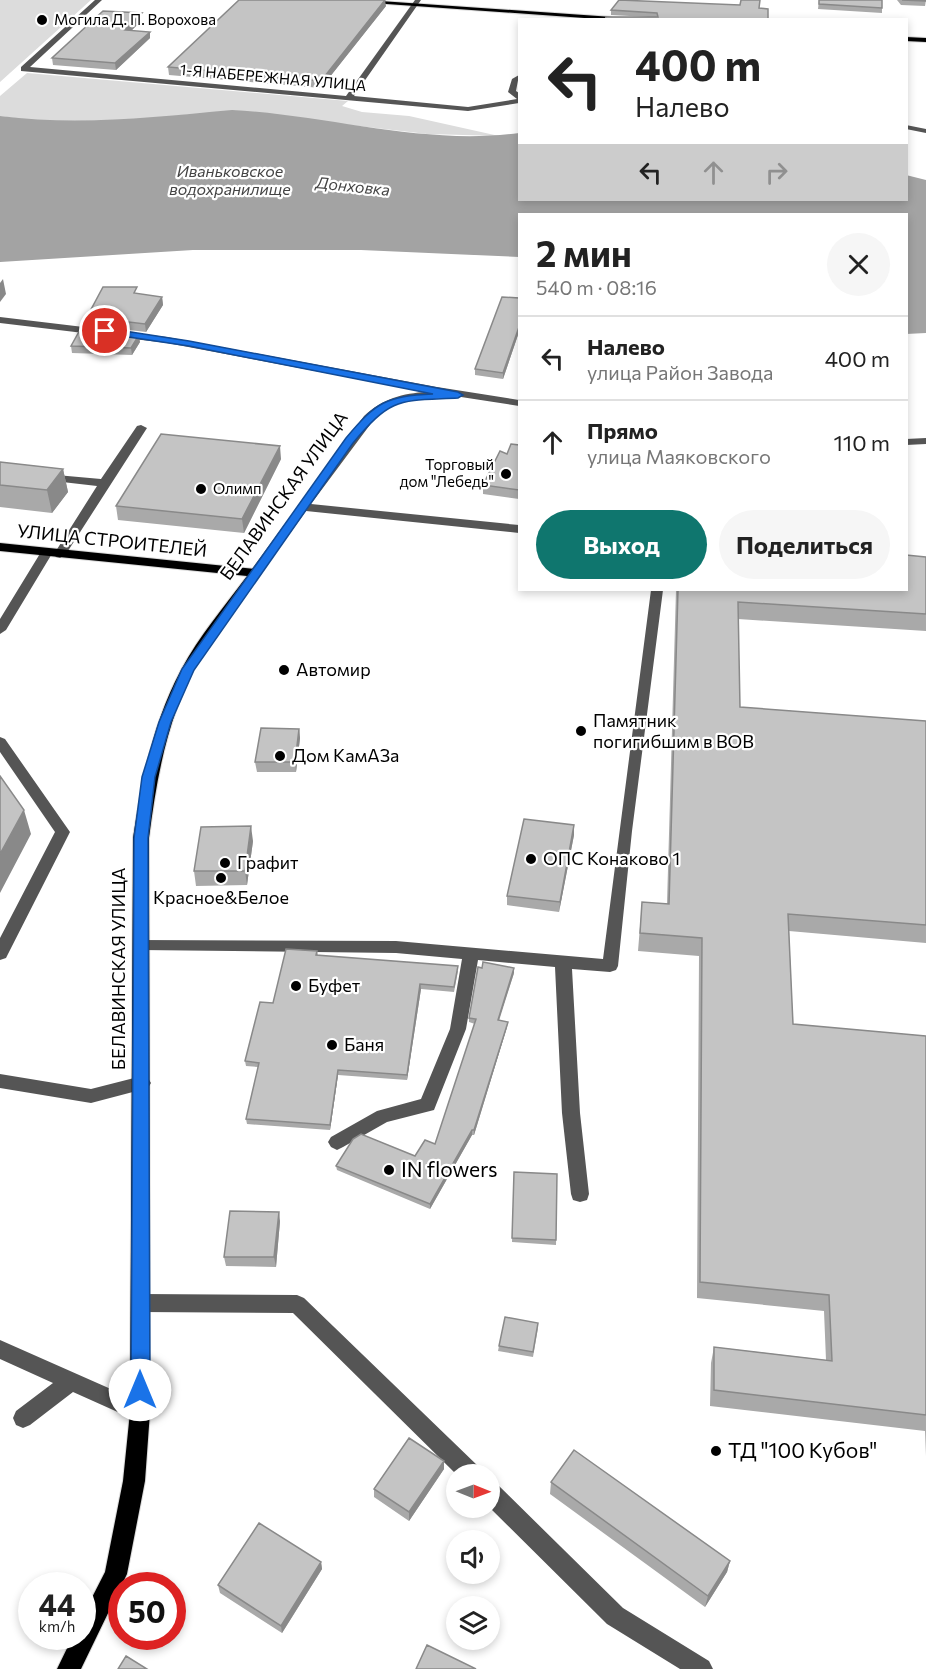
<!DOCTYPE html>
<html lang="ru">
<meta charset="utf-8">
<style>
:root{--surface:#fff;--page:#f6f6f6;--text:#222;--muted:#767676;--line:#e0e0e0;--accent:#0f766e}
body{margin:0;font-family:Commissioner,sans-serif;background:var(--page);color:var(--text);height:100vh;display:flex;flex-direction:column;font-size:22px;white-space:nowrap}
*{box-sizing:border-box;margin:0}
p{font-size:20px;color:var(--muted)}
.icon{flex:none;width:33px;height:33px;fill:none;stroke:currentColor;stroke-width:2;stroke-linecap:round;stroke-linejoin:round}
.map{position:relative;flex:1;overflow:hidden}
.details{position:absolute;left:518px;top:213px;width:390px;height:378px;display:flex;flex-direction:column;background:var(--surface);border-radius:0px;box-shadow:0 3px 9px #0003}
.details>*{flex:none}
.guide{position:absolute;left:518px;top:18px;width:390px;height:183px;border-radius:0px;box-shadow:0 3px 9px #0003;background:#fff;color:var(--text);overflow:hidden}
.needle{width:39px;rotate:91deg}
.controls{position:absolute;left:446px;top:1464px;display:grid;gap:12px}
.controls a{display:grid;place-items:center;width:54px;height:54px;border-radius:50%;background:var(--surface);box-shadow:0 3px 9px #0003;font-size:30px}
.speed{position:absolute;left:18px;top:1572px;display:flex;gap:12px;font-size:30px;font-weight:700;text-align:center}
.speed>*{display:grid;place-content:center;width:78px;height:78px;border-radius:50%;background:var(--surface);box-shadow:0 3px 9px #0003;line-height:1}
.speed small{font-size:15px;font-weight:400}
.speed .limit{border:9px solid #d22;background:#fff;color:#111}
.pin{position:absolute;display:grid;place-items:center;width:51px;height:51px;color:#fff;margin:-26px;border:3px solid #fff;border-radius:50%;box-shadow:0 2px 6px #0007}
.me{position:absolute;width:66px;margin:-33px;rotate:0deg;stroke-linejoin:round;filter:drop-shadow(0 0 4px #0008)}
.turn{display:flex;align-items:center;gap:21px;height:126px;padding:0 18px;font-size:27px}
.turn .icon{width:78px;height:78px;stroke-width:2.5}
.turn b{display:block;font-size:42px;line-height:51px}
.lanes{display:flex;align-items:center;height:57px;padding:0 18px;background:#0003;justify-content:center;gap:30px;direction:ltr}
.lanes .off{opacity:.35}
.round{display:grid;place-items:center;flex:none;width:63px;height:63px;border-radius:32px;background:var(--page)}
.summary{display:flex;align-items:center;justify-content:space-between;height:102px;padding:0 18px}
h1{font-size:36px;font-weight:700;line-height:45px}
.primary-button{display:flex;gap:12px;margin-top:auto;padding:12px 18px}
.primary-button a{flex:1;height:69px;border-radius:36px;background:var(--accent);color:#fff;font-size:24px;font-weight:700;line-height:69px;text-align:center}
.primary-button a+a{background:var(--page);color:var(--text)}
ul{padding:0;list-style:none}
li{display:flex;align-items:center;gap:18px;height:84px;padding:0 18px;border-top:2px solid var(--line)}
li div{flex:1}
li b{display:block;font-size:22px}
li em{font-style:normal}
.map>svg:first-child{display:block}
.green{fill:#dcdcdc}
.water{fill:#a3a3a3}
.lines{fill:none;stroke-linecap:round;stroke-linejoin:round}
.major-casing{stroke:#dbdbdb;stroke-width:2}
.minor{fill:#555;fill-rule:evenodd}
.major{fill:#000;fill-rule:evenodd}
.wall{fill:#a9a9a9}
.shaded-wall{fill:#898989}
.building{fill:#c4c4c4;stroke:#898989;stroke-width:1.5}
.route{fill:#1a73e8;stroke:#114b97;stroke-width:1.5}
.poi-dot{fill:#000;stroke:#fff;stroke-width:2}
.labels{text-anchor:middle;stroke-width:4.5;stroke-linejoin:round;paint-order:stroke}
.far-poi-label{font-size:15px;fill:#000;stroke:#fff;text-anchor:start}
.far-street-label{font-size:15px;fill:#000;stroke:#fff}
.far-water-label{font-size:16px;font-style:italic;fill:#444;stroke:#fff}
.street-label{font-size:18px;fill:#000;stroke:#fff}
.poi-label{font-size:18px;fill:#000;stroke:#fff;text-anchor:start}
.near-poi-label{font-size:21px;fill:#000;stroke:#fff;text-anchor:start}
</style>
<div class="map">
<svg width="926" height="1669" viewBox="0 0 926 1669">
<rect width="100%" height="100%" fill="#fff"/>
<!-- green -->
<path class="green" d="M0,0H91L0,82Z
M27,73L348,101L342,106L362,112L409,116L499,136L427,134L324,122L192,114L149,119L45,122L0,116V96Z"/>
<!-- water -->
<path class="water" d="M232,110C328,115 423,146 519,133V200H906V175L926,180V333L906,334V214H519V257L361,250H193L0,262V116C79,126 154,117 232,110Z"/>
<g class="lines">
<!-- major casing -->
<g class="major-casing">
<path id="major" d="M330,0H366L656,20H612Z
M906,37L926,38V42L906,41Z
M0,543L255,569L261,573C241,602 218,629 200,659C168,713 157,776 149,838L150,1412L145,1481L127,1574L81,1669H57L73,1636H82V1617L105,1572L123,1481L130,1412L133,838C142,780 153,722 181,670C199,636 224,607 247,576L0,551Z"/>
</g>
<!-- minor -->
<path class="minor" d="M95,0H102L30,67L346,96L415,0H421L354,96L468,107L517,99L508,92L512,79L519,75L516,91L519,93V103L468,111L21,71V67Z
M906,125L926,129V133L906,129Z
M0,317L167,337L437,387L519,400V406L435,393V397L401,402L378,414L311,504L519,525V533L306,511L259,576H251L249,573L251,570L364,416C382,399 403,393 427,392L167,343L0,323Z
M141,425L147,428L66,554L60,558L56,557L54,554L97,486L45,480L39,477L45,474L101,479L137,426Z
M926,438V444L906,445V439Z
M47,548L53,552L6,630L0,634V619L41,552Z
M651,590H663L632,831L618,966L616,970L610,972L572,969L580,1113L589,1194L587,1200L580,1202L573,1200L571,1194L562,1113L555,967L478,960L466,1029L434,1110L387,1122L343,1147L337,1150L331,1147L328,1142L331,1137L377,1111L421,1099L450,1029L462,959L396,953L141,950L135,948L133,944L135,940L396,941L603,959Z
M0,737L5,739L70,832L8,954L6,958L0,960V938L55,832L0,752Z
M0,1074L91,1089L142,1076L148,1078L151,1083L148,1088L91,1103L0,1088Z
M141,1294L297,1295L304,1298L479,1467L481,1474H456L293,1313L141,1312L134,1309L131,1303L134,1297Z
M0,1340L147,1405L150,1412L147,1419L140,1422L73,1392L30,1425L23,1428L16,1425L13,1418L16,1411L53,1383L0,1359Z
M489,1481L497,1484L623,1608L709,1661L713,1669H680L607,1624L489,1507Z"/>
<!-- major -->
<use href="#major" class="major"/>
</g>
<!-- wall -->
<path class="wall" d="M819,0L882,8V13L818,9Z
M897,0H926L925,6L901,5Z
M740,5L759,8L768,20L649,17L611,15V10Z
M386,6L321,88L169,75L168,67Z
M142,20L132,30L150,38L116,70L53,65L52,58Z
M138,294L162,297L163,305L146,332L88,325L87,317Z
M519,298V332L503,379L475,375V369Z
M140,342L132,355L72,353L71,346Z
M519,445V499L483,494V485L507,454Z
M281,459L244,533L118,520L116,506Z
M0,462L63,469L68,492L52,513L0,507Z
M926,557V631L738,619L740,707L926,721V943L789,931L793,1024L926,1036V1456L925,1431L710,1406L711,1363L714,1347L826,1360L824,1311L697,1298L699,956L638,951L642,902L667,904L676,590H906Z
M299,729L300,738L296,772H257L255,762Z
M574,825V835L559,912L507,905V896Z
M253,841L247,885L196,886L194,871Z
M317,951L318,955L458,971L454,992L421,989L407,1080L338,1075L330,1130L247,1124L246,1119L258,1067L246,1066L245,1061L273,1003Z
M514,973L499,1021L507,1027L474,1135H472L430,1209L337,1170L336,1166L415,1156L435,1144L475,1024L469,1022V1018Z
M514,1172L557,1174L556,1245L512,1242Z
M280,1221L276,1267L226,1266L224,1257Z
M538,1328L533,1357L498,1351L499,1346Z
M444,1461V1469L409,1521L374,1497V1489Z
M551,1482L730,1561L727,1572L705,1607L550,1494Z
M321,1562L322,1569L282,1633L220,1593L218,1585Z"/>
<!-- shaded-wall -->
<path class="shaded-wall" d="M385,0L386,6L321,88V81Z
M142,13V20L126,36L125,30Z
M150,32V38L116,70L115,63Z
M3,279L6,294L0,302V283Z
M162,297L163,305L146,332L145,324Z
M519,327V332L503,379V373Z
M139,335L140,342L132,355L131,348Z
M280,446L281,459L244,533L242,519Z
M63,469L68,492L52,513L47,490Z
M299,729L300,738L296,772L295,762Z
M24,810L31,834L0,893V854Z
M574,825V835L559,912L560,902Z
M251,826L253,841L247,885L245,871Z
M514,968V973L497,1025L498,1020Z
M420,984L421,989L407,1080V1075Z
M508,1022L507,1027L474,1135V1130Z
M338,1070V1075L330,1130V1125Z
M472,1130V1135L430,1209V1204Z
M279,1212L280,1221L276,1267L274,1257Z
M444,1461V1469L409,1521V1512Z
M730,1561L727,1572L705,1607L708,1596Z
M321,1562L322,1569L282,1633L281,1626Z"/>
<!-- building -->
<path class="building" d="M239,0H385L321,81L168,67Z
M619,0L740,5L741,0H760L759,8L768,9V20H605L606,17H658L657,13L611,10Z
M819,0H882V8L819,4Z
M902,0H926V1Z
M103,11L142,13L125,30L150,32L115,63L52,58Z
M103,287H137L134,293L162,297L145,324L87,317Z
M502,297L519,298V327L503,373L475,369Z
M81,328L139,335L131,348L71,346Z
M161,434L280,446L242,519L116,506Z
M511,444L519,445V490L483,485L500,451L507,454Z
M0,462L63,469L47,490L0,485Z
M906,555L926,557V614L738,602L740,707L926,721V925L788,914L793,1024L926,1036V1415L714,1390V1347L832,1361L829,1295L700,1282L702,938L640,933L642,902L669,904L678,590H906Z
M261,728L299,729L295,762H255Z
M0,776L24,810L0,854Z
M524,819L574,825L560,902L507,896Z
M251,826L245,871H194L201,827Z
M286,949L317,951L316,955L458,966L454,987L420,984L407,1075L338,1070L330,1125L246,1119L259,1063L245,1061L260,1002L273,1003Z
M483,962L514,968L498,1020L508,1022L474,1130H472L430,1204L336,1166L353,1139L361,1134L415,1156L425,1140L435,1144L476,1019L469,1018L478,967L482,968Z
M514,1172L557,1174L556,1240L512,1238Z
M230,1211L279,1212L274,1257H224Z
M505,1317L538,1323L533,1352L499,1346Z
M409,1438L444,1461L409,1512L374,1489Z
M574,1450L730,1561L708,1596L551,1482Z
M259,1523L321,1562L281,1626L218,1585Z
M427,1645L476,1669H416Z
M126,1656L147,1669H118Z"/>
<!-- route -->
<path class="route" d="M105,328L189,341L458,392L463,395L458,398C400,401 392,396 353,443L194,670L171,722L155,777L148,838L150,1390L147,1397L140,1399L134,1397L131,1390L134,838L142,777L159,722L182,669L346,438C376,402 386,396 433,394L189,346L102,333V329Z"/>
<!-- markers -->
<g class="poi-dot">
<circle cx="42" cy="20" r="6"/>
<circle cx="506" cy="474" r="6"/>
<circle cx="201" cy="489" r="6"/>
<circle cx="284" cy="670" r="6"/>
<circle cx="581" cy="731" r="6"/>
<circle cx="280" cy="756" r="6"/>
<circle cx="531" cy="859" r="6"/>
<circle cx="225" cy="863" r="6"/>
<circle cx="221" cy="878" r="6"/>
<circle cx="296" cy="986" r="6"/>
<circle cx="332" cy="1045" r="6"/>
<circle cx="389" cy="1170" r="6"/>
<circle cx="716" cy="1451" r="6"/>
</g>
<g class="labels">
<!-- far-poi labels -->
<g class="far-poi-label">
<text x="54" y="25">Могила Д. П. Ворохова</text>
<text x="494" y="470" text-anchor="end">Торговый<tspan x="494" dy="17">дом "Лебедь"</tspan></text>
<text x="213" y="494">Олимп</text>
</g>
<!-- far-street labels -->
<g class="far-street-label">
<text transform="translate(273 78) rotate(5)" y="5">1-Я НАБЕРЕЖНАЯ УЛИЦА</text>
</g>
<!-- far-water labels -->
<g class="far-water-label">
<text x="230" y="177">Иваньковское<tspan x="230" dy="18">водохранилище</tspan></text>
<text transform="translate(353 186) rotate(6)" y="6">Донховка</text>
</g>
<!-- street labels -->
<g class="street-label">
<text transform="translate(284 496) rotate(-54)" y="6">БЕЛАВИНСКАЯ УЛИЦА</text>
<text transform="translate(112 541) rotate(6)" y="6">УЛИЦА СТРОИТЕЛЕЙ</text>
<text transform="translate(119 969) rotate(-90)" y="6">БЕЛАВИНСКАЯ УЛИЦА</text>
</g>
<!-- poi labels -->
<g class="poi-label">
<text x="296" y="676">Автомир</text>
<text x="593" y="727">Памятник<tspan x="593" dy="21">погигибшим в ВОВ</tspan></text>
<text x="292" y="762">Дом КамАЗа</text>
<text x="543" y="865">ОПС Конаково 1</text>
<text x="237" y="869">Графит</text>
<text x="221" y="904" text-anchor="middle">Красное&amp;Белое</text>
<text x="308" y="992">Буфет</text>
<text x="344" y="1051">Баня</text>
</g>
<!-- near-poi labels -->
<g class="near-poi-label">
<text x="401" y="1177">IN flowers</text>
<text x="728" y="1458">ТД "100 Кубов"</text>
</g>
</g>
</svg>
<div class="controls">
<a><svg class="needle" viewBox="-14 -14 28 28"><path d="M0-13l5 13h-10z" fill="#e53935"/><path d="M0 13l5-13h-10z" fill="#767676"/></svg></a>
<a><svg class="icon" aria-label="sound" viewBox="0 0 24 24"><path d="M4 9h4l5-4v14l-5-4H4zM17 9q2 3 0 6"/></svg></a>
<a><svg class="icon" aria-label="layers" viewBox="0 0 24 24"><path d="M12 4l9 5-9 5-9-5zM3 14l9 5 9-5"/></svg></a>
</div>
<div class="speed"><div>44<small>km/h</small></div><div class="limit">50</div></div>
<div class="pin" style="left:105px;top:331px;background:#d93025"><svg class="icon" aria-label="arrive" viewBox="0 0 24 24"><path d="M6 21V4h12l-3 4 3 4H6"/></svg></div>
<svg class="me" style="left:140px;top:1390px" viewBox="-20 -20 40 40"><circle r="19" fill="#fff"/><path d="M0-13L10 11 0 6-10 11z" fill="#1a73e8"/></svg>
<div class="guide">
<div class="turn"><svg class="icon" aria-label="left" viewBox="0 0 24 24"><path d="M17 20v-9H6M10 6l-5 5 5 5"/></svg><div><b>400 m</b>Налево</div></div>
<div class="lanes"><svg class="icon" aria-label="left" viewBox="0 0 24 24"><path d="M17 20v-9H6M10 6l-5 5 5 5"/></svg><svg class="icon off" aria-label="ahead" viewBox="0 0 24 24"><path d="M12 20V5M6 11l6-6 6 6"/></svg><svg class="icon off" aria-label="right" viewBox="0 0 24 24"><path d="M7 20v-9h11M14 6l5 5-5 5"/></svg></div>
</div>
<section class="details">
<div class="summary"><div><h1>2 мин</h1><p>540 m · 08:16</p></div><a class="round"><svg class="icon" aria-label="close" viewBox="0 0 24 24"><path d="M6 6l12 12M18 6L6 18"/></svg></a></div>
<ul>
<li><svg class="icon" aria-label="left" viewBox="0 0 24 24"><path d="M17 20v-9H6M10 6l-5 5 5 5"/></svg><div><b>Налево</b><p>улица Район Завода</p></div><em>400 m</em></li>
<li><svg class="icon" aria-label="ahead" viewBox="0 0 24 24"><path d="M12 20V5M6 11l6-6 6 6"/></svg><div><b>Прямо</b><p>улица Маяковского</p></div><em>110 m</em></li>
</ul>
<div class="primary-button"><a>Выход</a><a>Поделиться</a></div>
</section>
</div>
